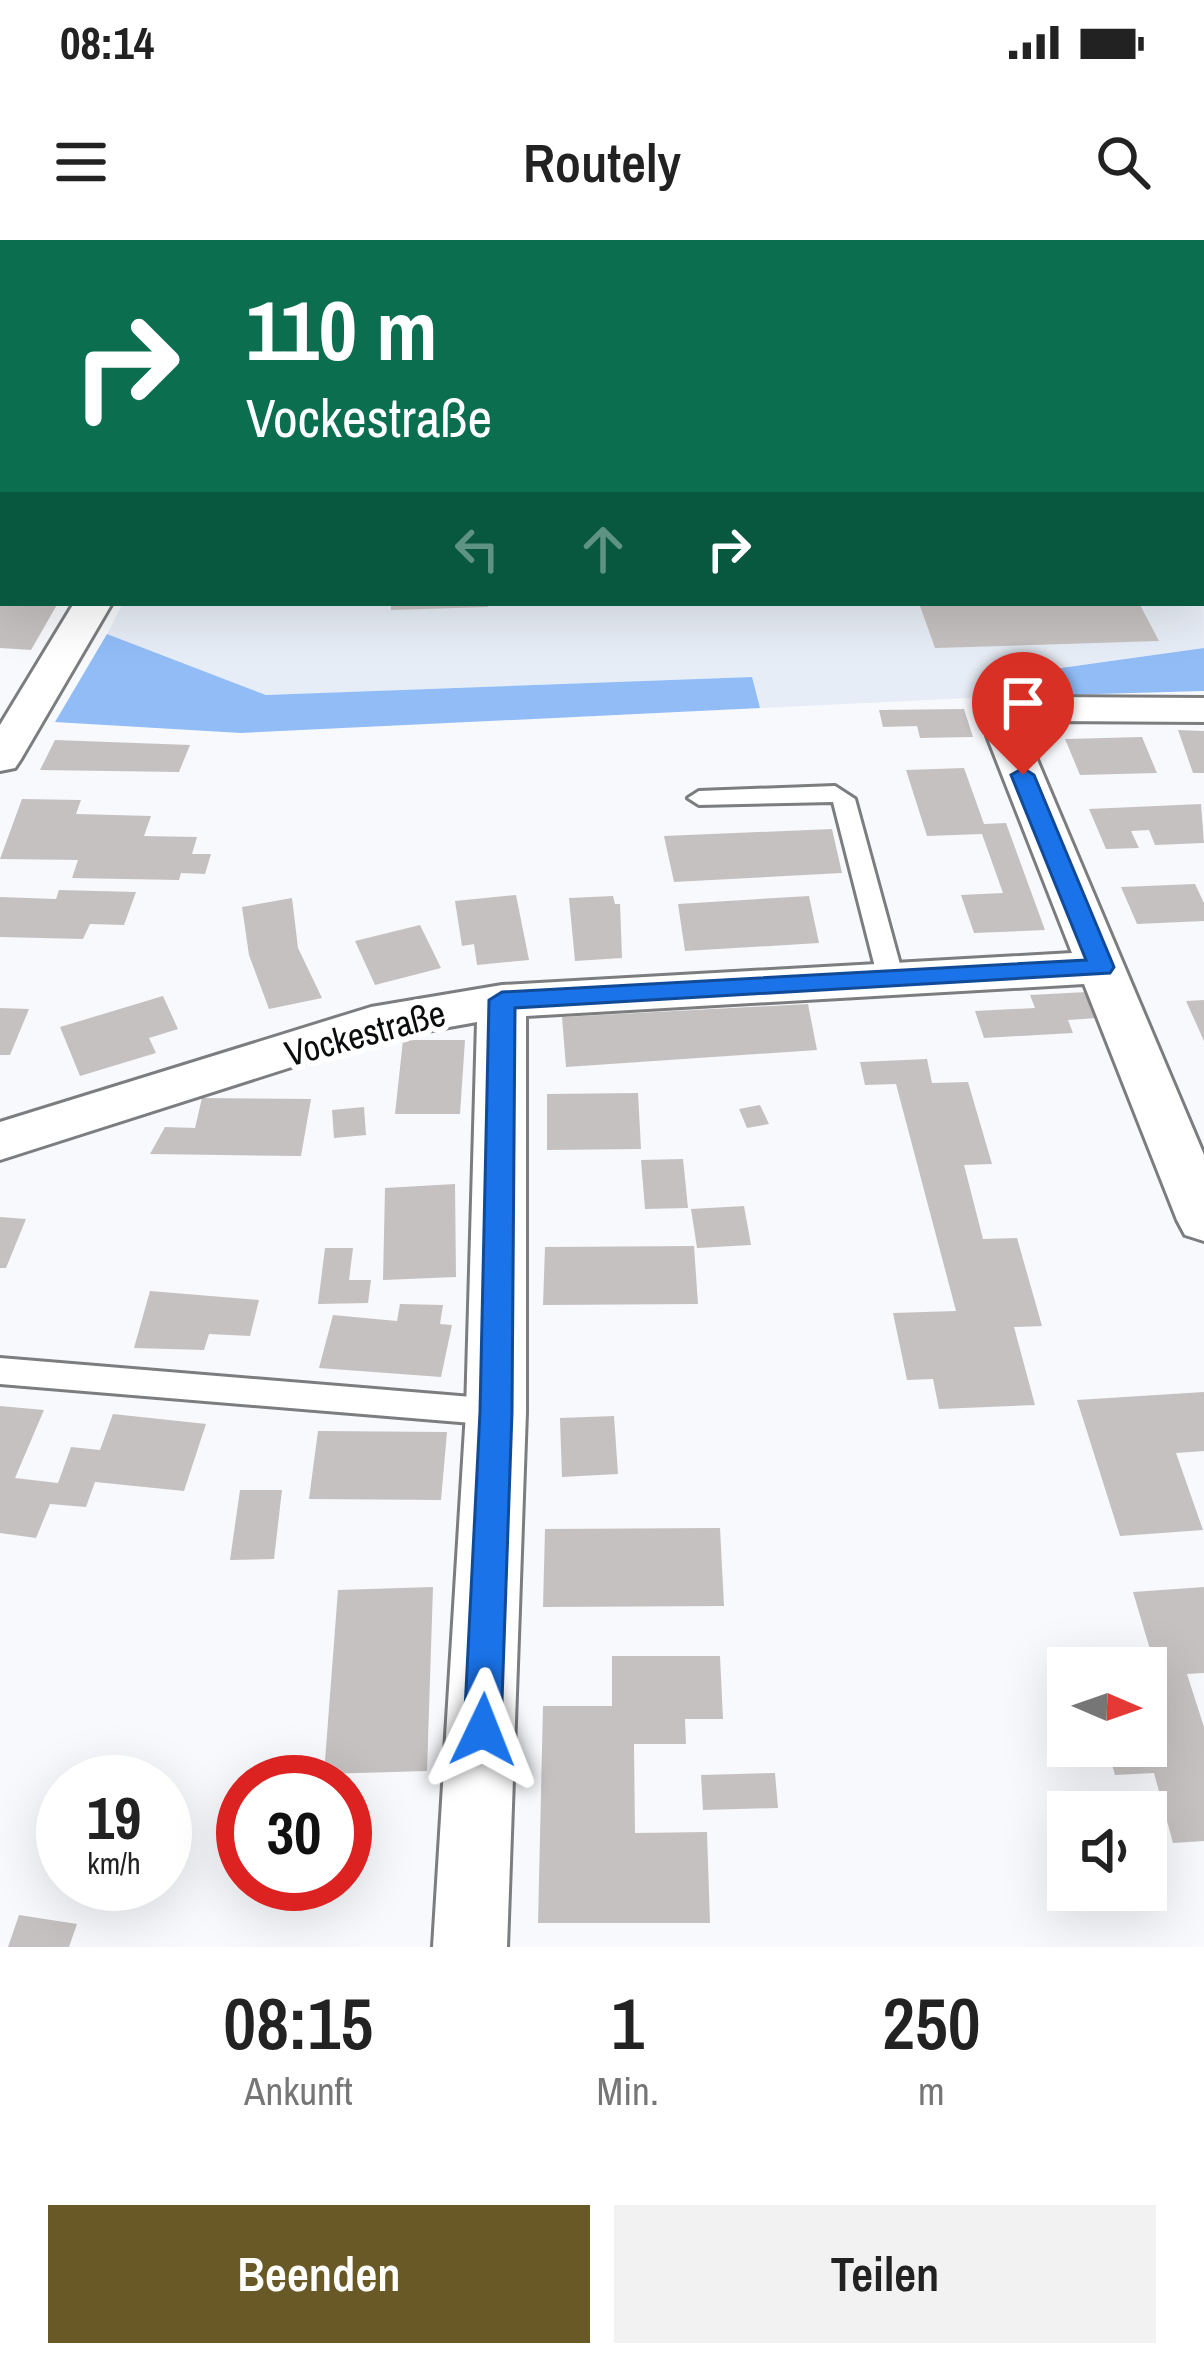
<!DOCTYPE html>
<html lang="de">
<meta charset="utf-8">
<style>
:root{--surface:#fff;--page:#f2f2f2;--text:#222;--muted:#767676;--accent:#695926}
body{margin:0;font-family:"Archivo Narrow",sans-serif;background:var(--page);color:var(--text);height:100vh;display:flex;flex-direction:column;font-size:45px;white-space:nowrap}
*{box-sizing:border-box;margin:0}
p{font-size:39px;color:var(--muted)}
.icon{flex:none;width:66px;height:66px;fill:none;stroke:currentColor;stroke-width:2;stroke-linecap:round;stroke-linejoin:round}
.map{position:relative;height:1707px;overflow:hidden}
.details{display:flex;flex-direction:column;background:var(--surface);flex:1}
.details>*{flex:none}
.hud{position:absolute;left:0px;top:0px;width:1206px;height:366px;box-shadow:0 12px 48px #0002;background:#0b6e4f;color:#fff;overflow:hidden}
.needle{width:78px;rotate:92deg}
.tools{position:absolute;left:1047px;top:1407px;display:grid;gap:24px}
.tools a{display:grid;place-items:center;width:120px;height:120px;border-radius:0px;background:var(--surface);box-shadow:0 12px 48px #0002;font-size:60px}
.speed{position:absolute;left:36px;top:1515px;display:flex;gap:24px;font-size:60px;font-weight:700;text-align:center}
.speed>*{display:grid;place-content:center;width:156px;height:156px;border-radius:50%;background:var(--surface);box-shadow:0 12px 48px #0002;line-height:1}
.speed small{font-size:30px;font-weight:400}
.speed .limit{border:18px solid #d22;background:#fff;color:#111}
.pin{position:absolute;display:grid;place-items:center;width:102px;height:102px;color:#fff;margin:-123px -51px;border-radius:50% 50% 50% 0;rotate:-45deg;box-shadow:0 0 12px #0007}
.pin .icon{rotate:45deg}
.me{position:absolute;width:132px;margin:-66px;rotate:2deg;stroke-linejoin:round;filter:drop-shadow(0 0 9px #0008)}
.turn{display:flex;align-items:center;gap:42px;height:252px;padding:0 48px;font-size:54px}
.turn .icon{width:156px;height:156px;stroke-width:2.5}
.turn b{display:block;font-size:84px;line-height:102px}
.lanes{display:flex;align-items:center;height:114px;padding:0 48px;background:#0003;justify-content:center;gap:60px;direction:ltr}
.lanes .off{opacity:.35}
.eta{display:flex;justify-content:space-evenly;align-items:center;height:204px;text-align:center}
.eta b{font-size:72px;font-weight:600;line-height:84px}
.primary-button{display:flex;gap:24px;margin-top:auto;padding:24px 48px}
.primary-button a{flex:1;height:138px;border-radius:0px;background:var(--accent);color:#fff;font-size:48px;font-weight:600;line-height:138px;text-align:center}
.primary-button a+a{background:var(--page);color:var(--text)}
.status{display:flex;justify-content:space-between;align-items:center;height:84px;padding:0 60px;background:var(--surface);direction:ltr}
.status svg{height:33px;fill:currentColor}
header{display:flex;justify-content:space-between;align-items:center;height:156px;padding:0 48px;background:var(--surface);font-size:54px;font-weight:600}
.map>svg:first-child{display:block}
.built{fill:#e7edf6}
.forest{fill:#91bcf6}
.building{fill:#c6c1c1}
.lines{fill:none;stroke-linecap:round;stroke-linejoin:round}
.lane-casing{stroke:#7b7d7f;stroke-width:6}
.street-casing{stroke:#7b7d7f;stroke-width:6}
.secondary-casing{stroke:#7b7d7f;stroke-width:6}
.lane{fill:#fff;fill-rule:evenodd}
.street{fill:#fff;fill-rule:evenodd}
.secondary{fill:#f6ded4;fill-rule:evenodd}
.route{fill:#1a73e8;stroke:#114b97;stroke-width:3}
.labels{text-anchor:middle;stroke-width:12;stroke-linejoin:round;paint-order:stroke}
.street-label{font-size:36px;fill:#0b0c0d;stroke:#fff}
</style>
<div class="status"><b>08:14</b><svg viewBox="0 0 49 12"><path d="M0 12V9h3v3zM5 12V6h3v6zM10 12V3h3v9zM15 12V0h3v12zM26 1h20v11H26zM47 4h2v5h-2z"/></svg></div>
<header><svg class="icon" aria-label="menu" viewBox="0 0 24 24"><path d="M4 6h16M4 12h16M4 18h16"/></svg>Routely<svg class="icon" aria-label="search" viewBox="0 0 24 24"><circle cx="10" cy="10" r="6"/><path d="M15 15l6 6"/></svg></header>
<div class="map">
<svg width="1204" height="1707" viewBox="0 0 1204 1707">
<rect width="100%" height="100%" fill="#f7f9fc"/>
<!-- built -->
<path class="built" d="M87,0H1132L1137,3H85Z
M1203,306L1204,408L983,439L990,457L760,468L751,437L266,455L107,394L123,363H1203Z"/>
<!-- forest -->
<path class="forest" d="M107,394L266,455L752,437L760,468L241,493L55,482Z
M1204,408V451L990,457L982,439Z"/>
<!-- building -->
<path class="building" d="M0,363H58L31,410L0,408Z
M391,363H488V367L391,370Z
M1139,363L1159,401L935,408L920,366Z
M964,469L973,497L920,498L917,486L883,487L879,470Z
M1178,490L1204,491V533H1193Z
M1142,497L1157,533L1080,535L1065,499Z
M55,500L190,505L179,532L40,530Z
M964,528L984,584L1006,583L1045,690L974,693L961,655L1003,653L982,594L927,596L906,530Z
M22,559L81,560L76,574L151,576L144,596L197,597L192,614H211L205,634L181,633L179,640L72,638L78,620L0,619Z
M1201,564L1204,603L1155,605L1149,590L1131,591L1139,608L1106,609L1089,569Z
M832,589L842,633L674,642L664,596Z
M1195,644L1204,663V681L1137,684L1121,647Z
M59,650L136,652L124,685L90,684L83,699L0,697V657L56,659Z
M516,655L529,720L477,725L474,704L462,706L455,661Z
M613,656L615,664H620L622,718L575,721L569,658Z
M809,656L819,703L685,711L678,664Z
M292,658L298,708L322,758L269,769L249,715L242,667Z
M420,685L441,728L375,745L355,701Z
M1087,752L1097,778L1068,780L1073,793L984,798L975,771L1035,768L1030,755Z
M163,756L178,789L149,798L156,813L80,836L60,787Z
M1204,760V801L1186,761Z
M808,764L817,810L566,827L562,777Z
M0,768L29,769L10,815H0Z
M403,800H465L460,874H395Z
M927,819L932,843L968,842L992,924L964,925L983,999L1017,998L1042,1086L1014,1087L1035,1165L939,1169L933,1139L907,1140L893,1073L956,1071L896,844L865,845L860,822Z
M638,853L641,909L547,910V854Z
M202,858L311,859L301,916L150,914L165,887L195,888Z
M760,865L769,884L747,888L739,869Z
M364,867L366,895L334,898L332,870Z
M683,919L688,968L645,969L641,920Z
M455,944L456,1037L383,1040L385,948Z
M744,966L751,1005L697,1008L691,969Z
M0,977L26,979L6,1028H0Z
M694,1006L698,1064L543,1065L545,1007Z
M325,1008H353L349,1040H371L368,1063L318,1064Z
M150,1051L259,1060L250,1096L209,1094L204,1110L134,1108Z
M400,1064L443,1065L440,1084L452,1085L441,1137L319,1128L333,1075L397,1081Z
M1204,1152V1211L1176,1213L1203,1290L1120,1296L1077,1160Z
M0,1166L44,1170L15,1238L58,1243L71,1207L100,1210L113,1174L206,1184L184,1251L95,1242L86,1267L50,1264L36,1298L0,1293Z
M614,1176L618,1234L562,1237L560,1178Z
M318,1191L447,1192L441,1260L309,1259Z
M240,1250H282L274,1319L230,1320Z
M720,1288L724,1366L543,1367L545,1289Z
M433,1347L427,1531L324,1534L338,1350Z
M1204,1347V1433L1187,1434L1204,1487V1601L1173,1603L1154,1533L1115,1535L1107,1506H1146V1444L1160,1443L1133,1352Z
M612,1416H720L723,1479H685L686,1504H634L635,1593L707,1592L710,1683H538L543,1466H612Z
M775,1533L778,1568L703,1570L701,1535Z
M19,1675L77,1684L69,1707H8Z"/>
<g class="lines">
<!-- lane casing -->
<g class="lane-casing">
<path id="lane" d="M546,0H560V3H546Z
M1003,0H1017L1019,3H1005Z
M835,546L855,559L904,739L900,745H882L878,739L833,562L699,565L688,558L699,551Z
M0,1118L496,1159L507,1163L512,1172L507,1181L496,1185L0,1144Z"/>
</g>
<!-- street casing -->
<g class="street-casing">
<path id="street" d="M0,306H3V328H0Z
M74,363H112L21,519L15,528L0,531V485Z
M1049,457L1204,458V482L1049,481L1032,485L1027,496L1204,915V1001L1185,995L1177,980L1084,744L526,776V1172L507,1707H433L466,1172L477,782L376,800L0,920V882L371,767L502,745L1072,713L987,496L1002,467Z"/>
</g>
<!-- secondary casing -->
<g class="secondary-casing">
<path id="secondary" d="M1160,0H1197L1200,3H1162Z"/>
</g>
<!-- lane -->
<use href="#lane" class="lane"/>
<!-- street -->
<use href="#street" class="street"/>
<!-- secondary -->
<use href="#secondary" class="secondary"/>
</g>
<!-- route -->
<path class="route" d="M1023,528L1034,535L1114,727L1110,733L515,768L512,1172L501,1490L496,1503L483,1508L470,1503L464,1490L480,1172L489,760L502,752L1086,720L1011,535Z"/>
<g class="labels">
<!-- street labels -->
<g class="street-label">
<text transform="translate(365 793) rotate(-15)" y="13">Vockestraße</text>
</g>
</g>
</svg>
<div class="tools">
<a><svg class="needle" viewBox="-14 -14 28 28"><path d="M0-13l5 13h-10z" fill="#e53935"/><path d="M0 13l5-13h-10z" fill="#767676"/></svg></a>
<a><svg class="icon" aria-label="sound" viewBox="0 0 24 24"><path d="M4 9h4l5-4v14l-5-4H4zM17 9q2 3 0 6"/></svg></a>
</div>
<div class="speed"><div>19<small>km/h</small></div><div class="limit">30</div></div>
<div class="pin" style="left:1023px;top:535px;background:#d93025"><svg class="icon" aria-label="arrive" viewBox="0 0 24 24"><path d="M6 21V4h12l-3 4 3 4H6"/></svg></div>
<svg class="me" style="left:483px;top:1490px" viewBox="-20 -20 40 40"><path d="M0-17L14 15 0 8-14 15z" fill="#1a73e8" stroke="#fff" stroke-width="4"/></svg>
<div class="hud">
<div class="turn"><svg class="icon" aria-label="right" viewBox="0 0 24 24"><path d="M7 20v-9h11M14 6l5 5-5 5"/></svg><div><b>110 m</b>Vockestraße</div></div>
<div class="lanes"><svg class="icon off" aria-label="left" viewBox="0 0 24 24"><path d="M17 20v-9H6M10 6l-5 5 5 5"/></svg><svg class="icon off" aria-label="ahead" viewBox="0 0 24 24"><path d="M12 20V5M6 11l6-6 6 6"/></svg><svg class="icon" aria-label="right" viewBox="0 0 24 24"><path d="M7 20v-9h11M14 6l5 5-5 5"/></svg></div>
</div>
</div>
<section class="details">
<div class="eta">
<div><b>08:15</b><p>Ankunft</p></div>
<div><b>1</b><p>Min.</p></div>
<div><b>250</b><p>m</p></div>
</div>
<div class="primary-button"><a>Beenden</a><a>Teilen</a></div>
</section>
